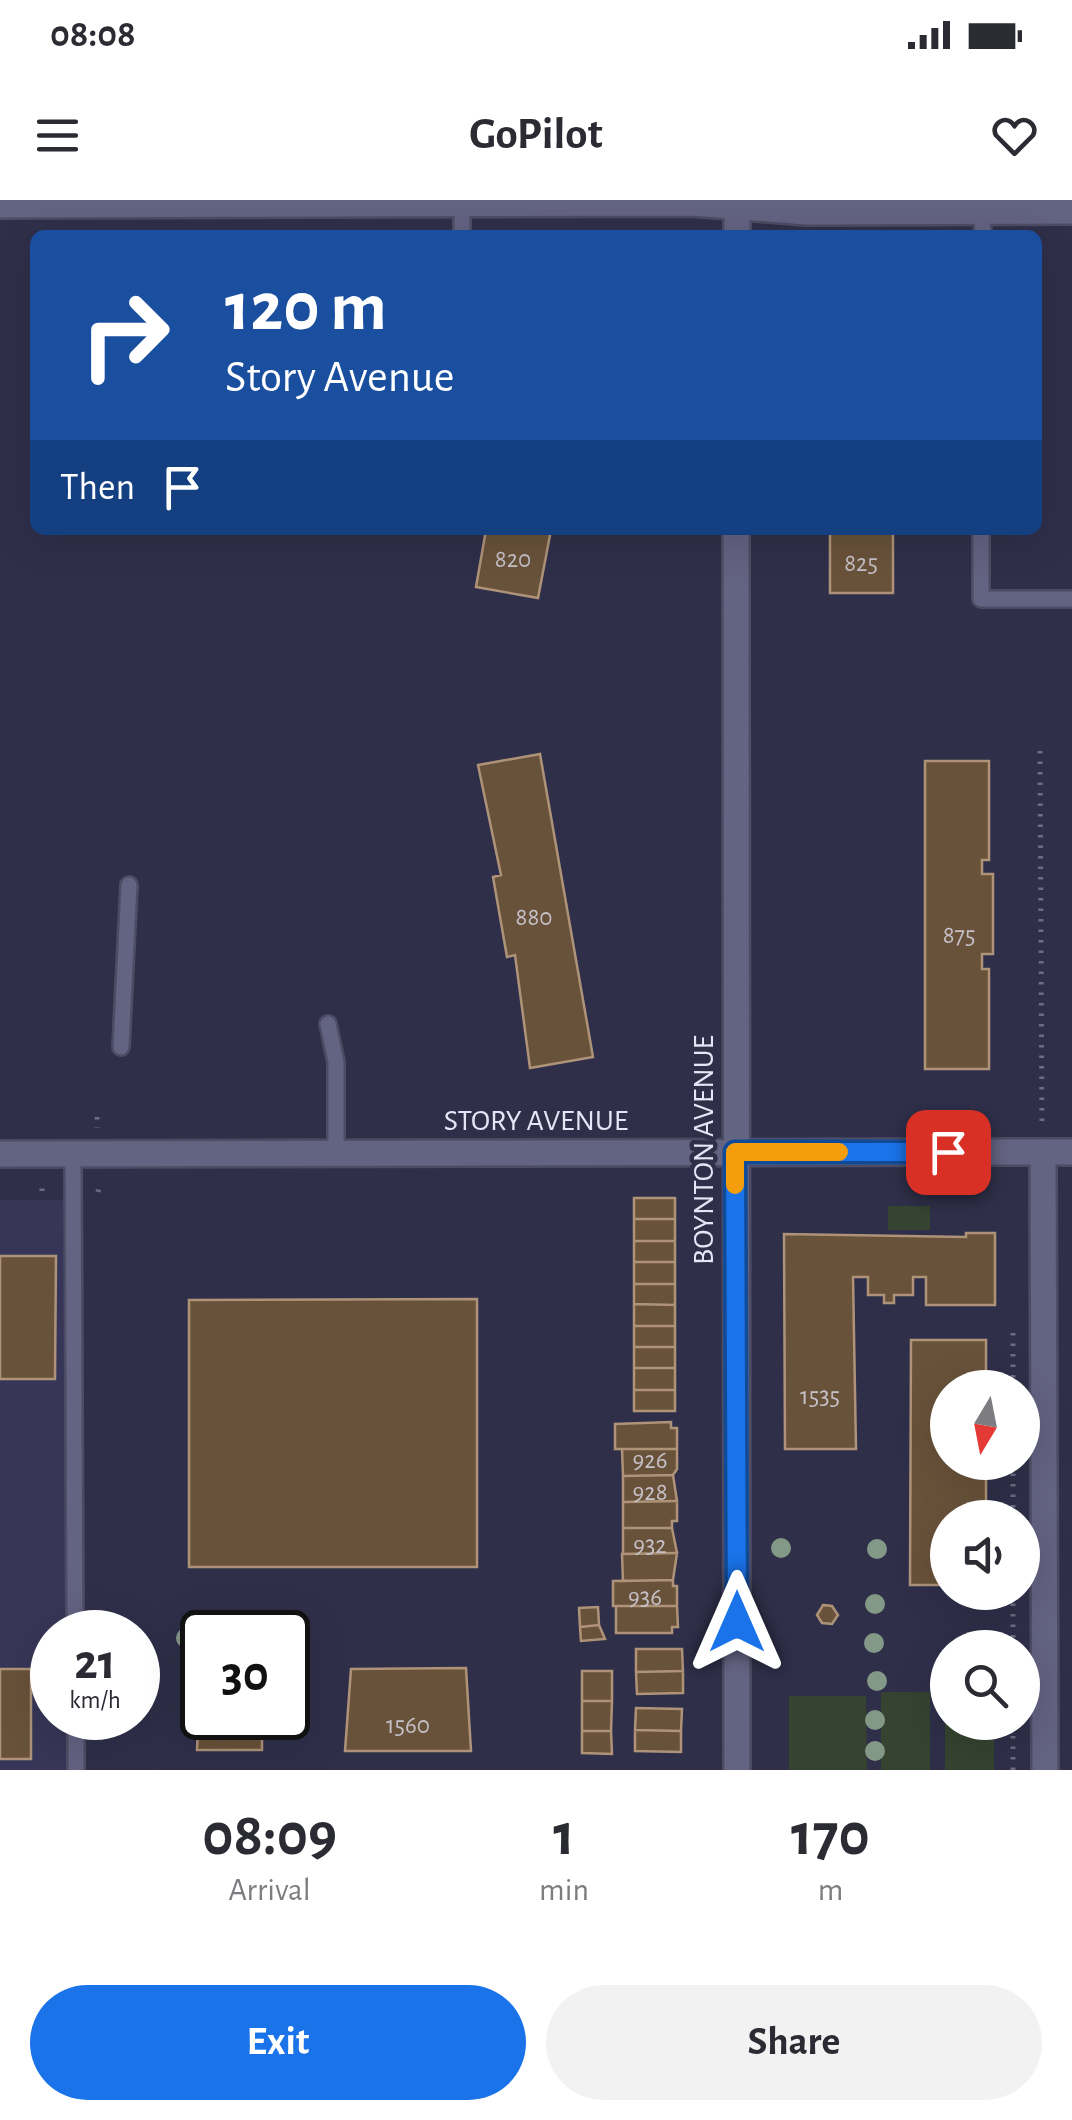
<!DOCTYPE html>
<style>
:root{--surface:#fff;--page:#f2f2f3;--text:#2b2b33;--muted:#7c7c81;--accent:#1a73e8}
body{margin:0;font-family:"Alegreya Sans",sans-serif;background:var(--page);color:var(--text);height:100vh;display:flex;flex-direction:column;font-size:38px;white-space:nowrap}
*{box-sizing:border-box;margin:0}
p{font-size:32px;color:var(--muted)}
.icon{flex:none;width:55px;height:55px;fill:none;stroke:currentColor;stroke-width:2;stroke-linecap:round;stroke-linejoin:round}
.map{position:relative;height:1570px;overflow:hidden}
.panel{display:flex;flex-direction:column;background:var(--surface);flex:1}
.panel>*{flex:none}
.top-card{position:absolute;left:30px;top:30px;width:1012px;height:305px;border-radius:15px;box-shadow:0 10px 40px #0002;background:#1a4fa0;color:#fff;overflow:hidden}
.needle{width:65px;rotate:190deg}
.tools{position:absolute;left:930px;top:1170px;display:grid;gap:20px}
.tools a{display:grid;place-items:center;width:110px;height:110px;border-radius:50%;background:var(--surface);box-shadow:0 10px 40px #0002;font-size:50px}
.speed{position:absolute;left:30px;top:1410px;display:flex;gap:20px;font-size:50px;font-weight:700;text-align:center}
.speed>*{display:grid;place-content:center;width:130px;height:130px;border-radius:50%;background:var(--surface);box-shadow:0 10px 40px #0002;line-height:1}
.speed small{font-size:25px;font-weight:400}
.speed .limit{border:5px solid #111;border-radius:15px;background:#fff;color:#111}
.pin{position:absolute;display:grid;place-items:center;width:85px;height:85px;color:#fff;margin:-42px;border-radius:20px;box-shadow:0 5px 15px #0006}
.me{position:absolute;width:110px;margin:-55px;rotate:0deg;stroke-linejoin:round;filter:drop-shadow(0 0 8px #0008)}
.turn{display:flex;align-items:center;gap:35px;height:210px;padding:0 30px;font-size:45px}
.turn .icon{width:130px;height:130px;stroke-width:2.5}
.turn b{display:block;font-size:70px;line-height:85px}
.then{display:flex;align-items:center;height:95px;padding:0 30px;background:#0003;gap:20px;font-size:38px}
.eta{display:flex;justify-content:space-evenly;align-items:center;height:170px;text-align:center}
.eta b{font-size:60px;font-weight:700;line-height:70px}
.button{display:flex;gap:20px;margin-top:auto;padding:20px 30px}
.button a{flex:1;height:115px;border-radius:60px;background:var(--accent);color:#fff;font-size:40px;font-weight:700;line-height:115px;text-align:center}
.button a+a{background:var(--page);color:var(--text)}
.status{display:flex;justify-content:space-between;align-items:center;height:70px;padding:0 50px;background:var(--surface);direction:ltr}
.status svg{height:28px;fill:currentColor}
header{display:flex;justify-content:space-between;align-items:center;height:130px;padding:0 30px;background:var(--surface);font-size:45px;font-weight:700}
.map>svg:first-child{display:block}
.built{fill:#373658}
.green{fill:#364330}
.building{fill:#69523a;stroke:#ae9379;stroke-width:2.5}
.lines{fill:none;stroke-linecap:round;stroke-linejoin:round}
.service-casing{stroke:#4d4c64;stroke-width:20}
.minor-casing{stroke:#4d4c64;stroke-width:30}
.tertiary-casing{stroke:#4d4c64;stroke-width:30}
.path{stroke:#6c6c84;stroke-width:5;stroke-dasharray:2.5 8;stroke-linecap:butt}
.service{stroke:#636382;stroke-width:15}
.minor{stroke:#636382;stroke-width:25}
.tertiary{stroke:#636382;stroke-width:25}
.tree{fill:#849888}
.route-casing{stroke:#114b97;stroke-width:25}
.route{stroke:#1a73e8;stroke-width:18}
.slow{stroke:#f59e0b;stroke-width:18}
.labels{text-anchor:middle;stroke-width:9;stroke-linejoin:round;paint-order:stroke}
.number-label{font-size:25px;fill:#c6c0c8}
.street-label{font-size:30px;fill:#e5e5f7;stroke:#2f2f4a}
</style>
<div class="status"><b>08:08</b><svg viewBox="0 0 49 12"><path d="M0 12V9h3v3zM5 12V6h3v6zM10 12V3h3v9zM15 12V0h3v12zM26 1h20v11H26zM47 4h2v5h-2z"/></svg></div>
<header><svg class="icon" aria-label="menu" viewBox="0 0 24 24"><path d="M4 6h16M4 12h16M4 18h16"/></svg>GoPilot<svg class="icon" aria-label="heart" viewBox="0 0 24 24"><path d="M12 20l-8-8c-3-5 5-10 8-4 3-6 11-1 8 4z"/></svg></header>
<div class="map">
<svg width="1072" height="1570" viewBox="0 0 1072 1570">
<rect width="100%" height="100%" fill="#2f2f4a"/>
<!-- built -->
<path class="built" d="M0,1000H82L85,1432H52V1518H85L86,1570H0Z"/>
<!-- green -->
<path class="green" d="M888,1006H930V1030H888Z
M945,1491L948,1522L994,1523V1570H945Z
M881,1492H930V1570H881Z
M789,1496H866L867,1570H789Z"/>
<!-- building -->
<path class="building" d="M486,330H551L538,398L476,387Z
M830,330H893V393H830Z
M540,554L593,857L530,868L515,755L507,757L493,677L501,675L478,565Z
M925,561H989V660H982V674H993V754H982V769H989V869H925Z
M634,998H675V1019H634Z
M634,1019H675V1041H634Z
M966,1033H995V1105H926V1077H913V1095H894V1103H884V1095H868V1077H853L856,1249H785L784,1034L966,1037Z
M634,1041H675V1062H634Z
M0,1056H56L55,1179H0Z
M634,1062H675V1084H634Z
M634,1084H675V1105L634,1104Z
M477,1099V1367H189V1100Z
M634,1104L675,1105V1126H634Z
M634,1126H675V1147H634Z
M911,1140H986V1188H948V1262H986V1318H948V1385H910Z
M634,1147H675V1168H634Z
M634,1168H675V1190H634Z
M634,1190H675V1211H634Z
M671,1222V1228H677V1249H615V1224Z
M622,1249H677V1269L673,1275L623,1276Z
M673,1275L677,1301L623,1302V1276Z
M677,1301V1321H672V1328H623V1302Z
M623,1328H672L677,1353L623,1354Z
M677,1353L673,1380L623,1381L622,1354Z
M673,1380V1386H677V1406H613V1381Z
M823,1405L832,1406L838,1415L832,1424L822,1423L817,1415Z
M616,1406H677L678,1427H672V1433H616Z
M598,1407L599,1425L580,1427L579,1408Z
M599,1425L605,1439L581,1441L580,1427Z
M636,1449H682L683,1471L636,1472Z
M466,1468L471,1551H345L351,1469Z
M0,1469H31V1559H0Z
M201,1469L202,1518H262V1550H197Z
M582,1471H612V1501H582Z
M683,1471V1493L637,1494L636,1472Z
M582,1501H612L611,1531H582Z
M636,1508L682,1509L681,1531L635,1530Z
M635,1530L681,1531V1552L635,1551Z
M582,1531H611L612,1554L582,1553Z"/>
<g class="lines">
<!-- service casing -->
<g class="service-casing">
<path id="service" d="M982,12L983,35
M462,35V3
M981,330V399H1072
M328,824L336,862V953
M121,847L129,685
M73,954L75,1432
M76,1518V1570"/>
</g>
<!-- minor casing -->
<g class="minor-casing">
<path id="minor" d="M0,5L692,3L806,12L1072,11
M737,35V6
M736,330L737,1570
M1043,952L1045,1570"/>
</g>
<!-- tertiary casing -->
<g class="tertiary-casing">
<path id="tertiary" d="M0,954L1072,952"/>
</g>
<!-- path -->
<path class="path" d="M1040,551L1042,929
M97,917V928
M42,991V986
M98,992L99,987
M1013,1188V1126
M1013,1318V1262
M1013,1448V1392
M1013,1570V1522"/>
<!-- service -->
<use href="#service" class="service"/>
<!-- minor -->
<use href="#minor" class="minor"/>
<!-- tertiary -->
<use href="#tertiary" class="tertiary"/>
</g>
<!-- trees -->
<g class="tree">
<circle cx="781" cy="1348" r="10"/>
<circle cx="877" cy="1349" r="10"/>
<circle cx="875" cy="1404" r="10"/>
<circle cx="186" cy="1438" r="10"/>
<circle cx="874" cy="1443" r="10"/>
<circle cx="877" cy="1481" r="10"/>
<circle cx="875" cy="1520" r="10"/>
<circle cx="875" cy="1551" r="10"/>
</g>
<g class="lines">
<!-- route casing -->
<g class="route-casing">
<path id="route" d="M737,1422L735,952H948"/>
</g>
<!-- route -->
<use href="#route" class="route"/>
<!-- slow -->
<path class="slow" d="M735,985V952H839"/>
</g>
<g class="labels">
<!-- number labels -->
<g class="number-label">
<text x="513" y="367">820</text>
<text x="861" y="371">825</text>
<text x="534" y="725">880</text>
<text x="959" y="743">875</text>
<text x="820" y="1204">1535</text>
<text x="650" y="1268">926</text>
<text x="650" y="1300">928</text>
<text x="650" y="1353">932</text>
<text x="645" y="1405">936</text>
<text x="408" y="1533">1560</text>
</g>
<!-- street labels -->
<g class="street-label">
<text x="536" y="930">STORY AVENUE</text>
<text transform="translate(703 950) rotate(-90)" y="10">BOYNTON AVENUE</text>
</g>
</g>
</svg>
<div class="tools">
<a><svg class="needle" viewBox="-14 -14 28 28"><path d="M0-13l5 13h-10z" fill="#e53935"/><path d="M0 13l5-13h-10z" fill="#7c7c81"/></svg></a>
<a><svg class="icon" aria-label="sound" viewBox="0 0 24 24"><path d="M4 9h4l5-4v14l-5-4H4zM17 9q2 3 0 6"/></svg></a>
<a><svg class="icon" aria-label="search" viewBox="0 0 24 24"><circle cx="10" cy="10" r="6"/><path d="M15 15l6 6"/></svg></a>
</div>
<div class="speed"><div>21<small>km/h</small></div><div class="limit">30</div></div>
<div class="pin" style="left:948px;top:952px;background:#d93025"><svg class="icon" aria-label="arrive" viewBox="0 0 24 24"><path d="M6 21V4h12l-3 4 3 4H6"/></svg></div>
<svg class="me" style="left:737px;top:1422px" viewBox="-20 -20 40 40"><path d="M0-17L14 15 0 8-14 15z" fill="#1a73e8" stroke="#fff" stroke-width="4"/></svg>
<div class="top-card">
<div class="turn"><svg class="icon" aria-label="right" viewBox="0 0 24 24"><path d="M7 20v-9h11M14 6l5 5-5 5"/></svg><div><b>120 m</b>Story Avenue</div></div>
<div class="then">Then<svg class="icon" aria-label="arrive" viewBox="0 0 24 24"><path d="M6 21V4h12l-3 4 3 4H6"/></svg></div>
</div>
</div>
<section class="panel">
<div class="eta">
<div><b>08:09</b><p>Arrival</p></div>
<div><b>1</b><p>min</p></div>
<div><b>170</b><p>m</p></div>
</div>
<div class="button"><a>Exit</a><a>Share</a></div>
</section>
